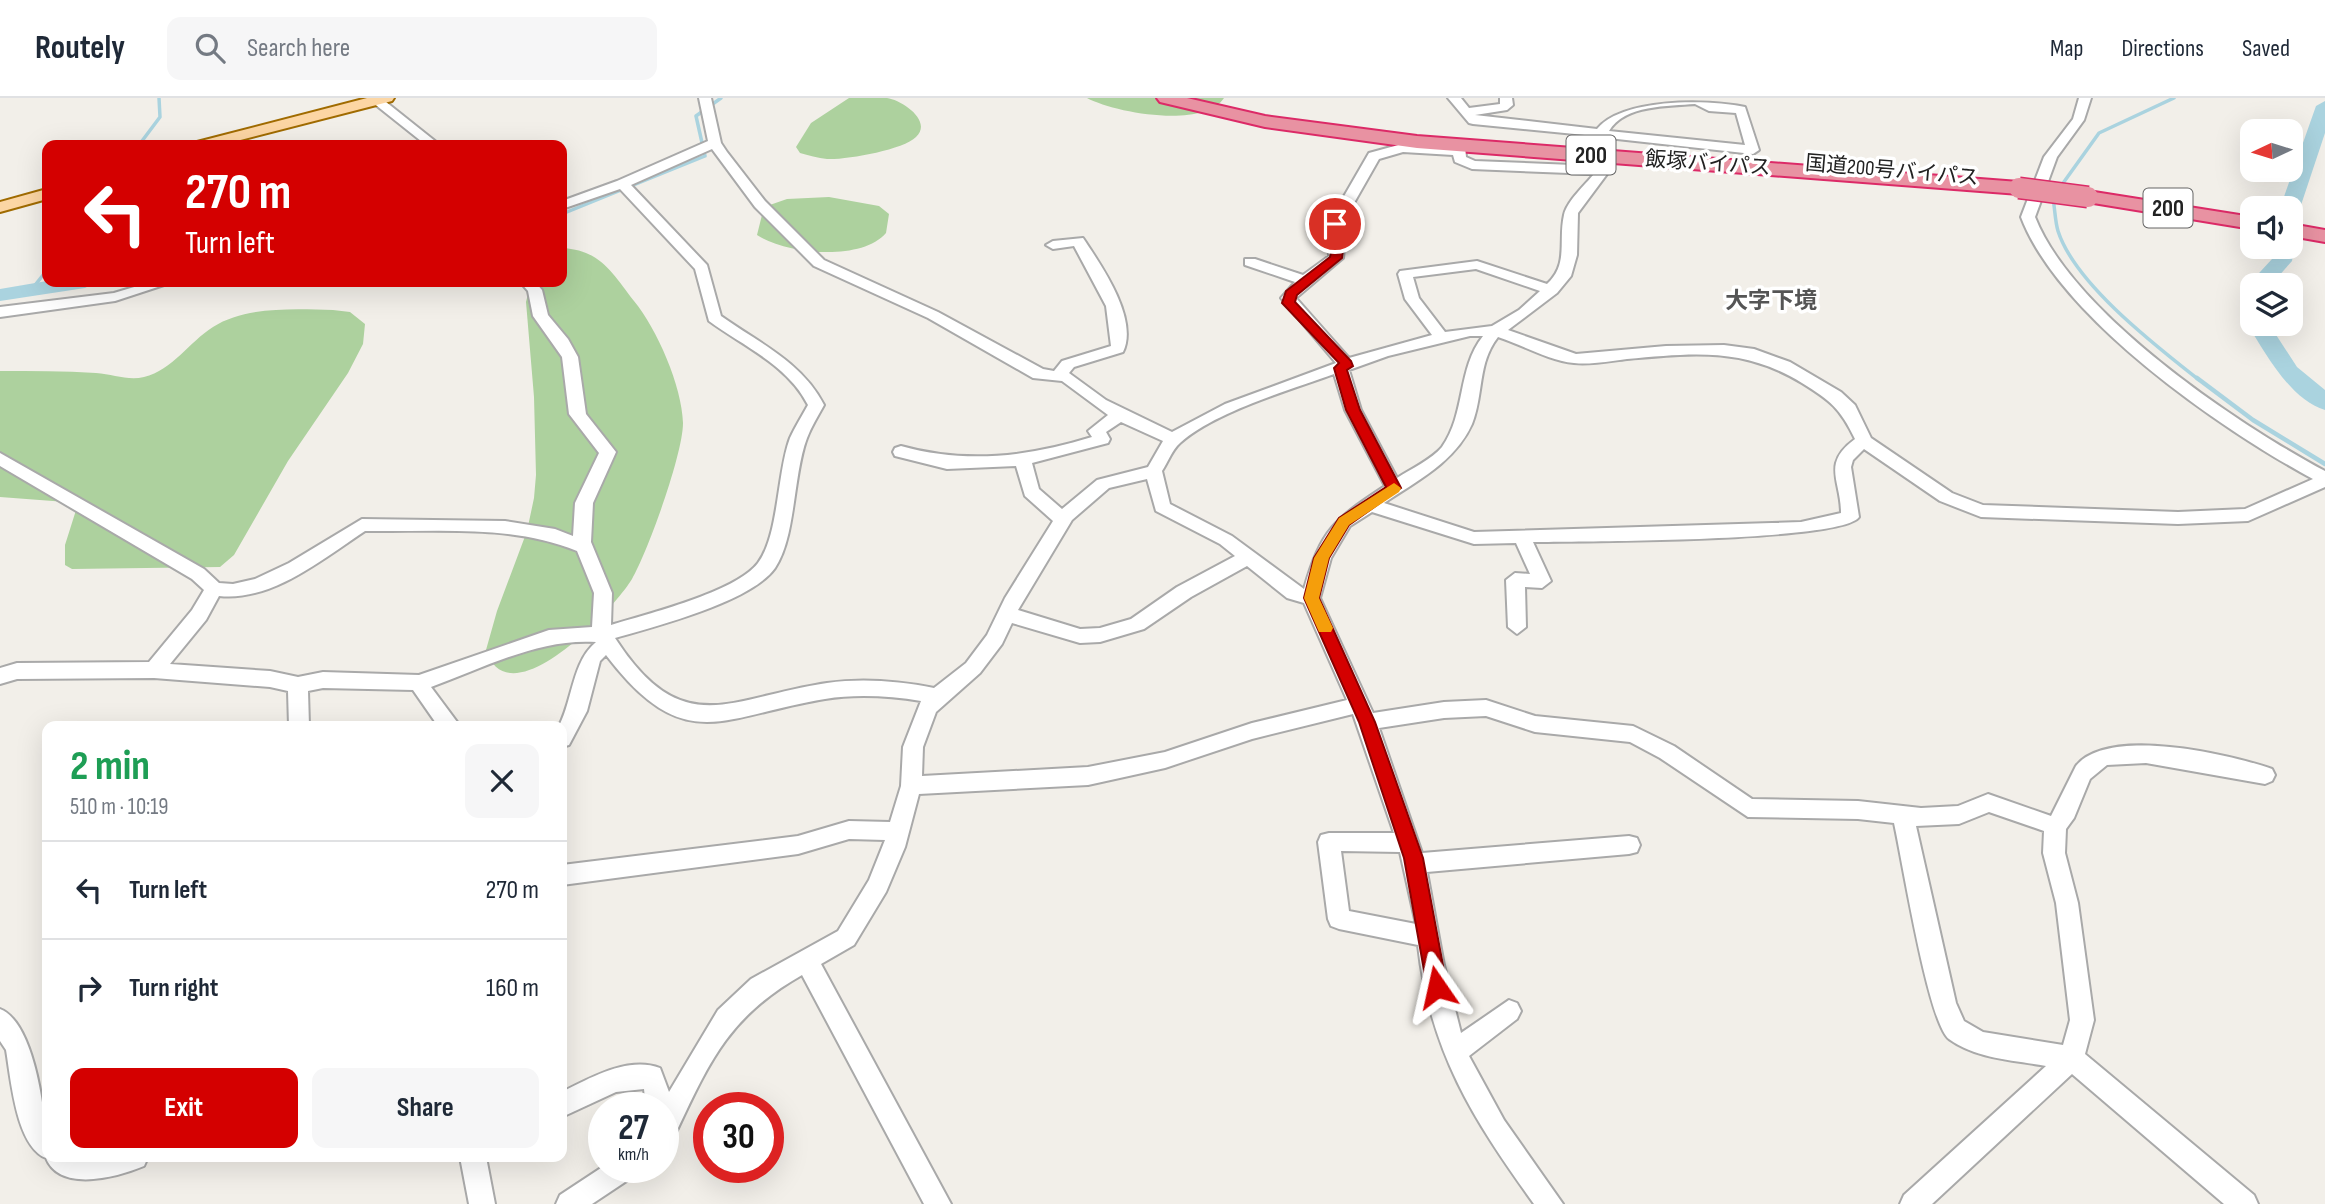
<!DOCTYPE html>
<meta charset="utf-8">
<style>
:root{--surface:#fff;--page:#f6f6f7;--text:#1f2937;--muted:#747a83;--line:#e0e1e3;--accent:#d40000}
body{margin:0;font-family:"Sofia Sans Condensed","Noto Sans JP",sans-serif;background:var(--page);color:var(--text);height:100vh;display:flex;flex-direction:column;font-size:26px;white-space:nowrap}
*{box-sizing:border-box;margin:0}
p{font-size:23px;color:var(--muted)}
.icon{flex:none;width:38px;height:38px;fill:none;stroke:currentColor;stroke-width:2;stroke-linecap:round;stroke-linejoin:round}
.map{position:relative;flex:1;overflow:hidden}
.sheet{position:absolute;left:42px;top:623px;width:525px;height:441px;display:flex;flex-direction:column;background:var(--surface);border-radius:14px;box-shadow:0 7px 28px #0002}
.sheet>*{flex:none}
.banner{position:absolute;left:42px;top:42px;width:525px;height:147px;border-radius:14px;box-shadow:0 7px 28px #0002;background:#d40000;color:#fff;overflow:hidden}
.needle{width:46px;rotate:266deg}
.controls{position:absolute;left:2240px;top:21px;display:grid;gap:14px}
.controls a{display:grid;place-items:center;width:63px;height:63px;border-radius:14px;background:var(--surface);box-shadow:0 7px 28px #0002;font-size:35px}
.speed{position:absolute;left:588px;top:994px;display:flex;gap:14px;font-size:35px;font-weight:700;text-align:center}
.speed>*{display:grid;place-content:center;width:91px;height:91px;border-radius:50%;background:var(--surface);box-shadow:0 7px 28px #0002;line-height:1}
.speed small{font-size:18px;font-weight:400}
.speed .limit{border:10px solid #d22;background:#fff;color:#111}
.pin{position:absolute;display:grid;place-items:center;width:60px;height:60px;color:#fff;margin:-30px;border:4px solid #fff;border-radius:50%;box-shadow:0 2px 7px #0007}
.me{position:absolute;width:77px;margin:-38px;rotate:349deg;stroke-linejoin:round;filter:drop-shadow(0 0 5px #0008)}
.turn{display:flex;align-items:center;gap:24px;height:147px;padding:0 28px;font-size:32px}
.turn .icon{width:91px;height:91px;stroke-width:2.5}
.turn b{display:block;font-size:49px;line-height:60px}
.round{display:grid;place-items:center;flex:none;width:74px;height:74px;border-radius:14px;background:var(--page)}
.summary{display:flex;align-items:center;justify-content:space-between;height:119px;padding:0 28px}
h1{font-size:42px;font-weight:700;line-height:52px;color:#1e9e55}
.action{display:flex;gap:14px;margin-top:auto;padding:14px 28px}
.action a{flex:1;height:80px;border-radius:14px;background:var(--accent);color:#fff;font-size:28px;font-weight:700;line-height:80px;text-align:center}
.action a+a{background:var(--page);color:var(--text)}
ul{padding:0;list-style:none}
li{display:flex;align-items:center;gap:21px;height:98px;padding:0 28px;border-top:2px solid var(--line)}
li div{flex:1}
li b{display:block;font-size:26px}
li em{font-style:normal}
header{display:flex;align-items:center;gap:42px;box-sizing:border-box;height:98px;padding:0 35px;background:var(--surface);border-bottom:2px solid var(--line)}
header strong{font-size:33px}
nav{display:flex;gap:38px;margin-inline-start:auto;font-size:24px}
.search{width:490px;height:63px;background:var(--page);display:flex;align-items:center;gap:18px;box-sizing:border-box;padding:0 24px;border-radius:14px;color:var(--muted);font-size:26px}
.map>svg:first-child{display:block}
.forest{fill:#add19e}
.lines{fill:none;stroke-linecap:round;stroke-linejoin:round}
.stream-far1{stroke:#aad3df;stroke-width:3.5}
.stream{stroke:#aad3df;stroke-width:4.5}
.river{fill:#aad3df;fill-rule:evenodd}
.minor-casing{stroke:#a9a9a9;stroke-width:4}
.major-casing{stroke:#a06b00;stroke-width:4}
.highway-casing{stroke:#dc2a67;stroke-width:4}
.minor{fill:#fff;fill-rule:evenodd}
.major{fill:#fcd6a4;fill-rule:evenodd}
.highway{fill:#e892a2;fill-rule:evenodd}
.minor-bridge-casing{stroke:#a9a9a9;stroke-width:17;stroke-linecap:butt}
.highway-bridge-casing{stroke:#dc2a67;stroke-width:23;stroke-linecap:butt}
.minor-bridge{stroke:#fff;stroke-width:14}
.highway-bridge{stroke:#e892a2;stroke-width:20}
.route{fill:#d40000;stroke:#8a0000;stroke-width:2}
.slow{fill:#f59e0b}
.labels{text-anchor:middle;stroke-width:7;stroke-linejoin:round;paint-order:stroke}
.far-street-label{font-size:21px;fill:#222;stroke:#fff}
.shield{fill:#fff;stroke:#646464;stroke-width:2}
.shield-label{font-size:23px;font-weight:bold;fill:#222}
.far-quarter-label{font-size:23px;font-weight:bold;fill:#555;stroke:#fff}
</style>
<header>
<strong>Routely</strong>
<div class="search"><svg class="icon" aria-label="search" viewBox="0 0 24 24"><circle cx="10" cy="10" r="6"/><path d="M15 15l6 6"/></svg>Search here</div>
<nav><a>Map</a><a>Directions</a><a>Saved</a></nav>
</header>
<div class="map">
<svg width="2325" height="1106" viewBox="0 0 2325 1106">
<rect width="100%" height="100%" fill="#f2efe9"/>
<!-- forest -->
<path class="forest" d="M849,0C861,0 875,0 887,0C902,2 933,23 916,39C903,52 846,62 827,61C818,60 808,57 800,55L796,49L811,25Z
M1087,0H1224C1204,31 1115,15 1087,0Z
M829,99L879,108L889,116L886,135C861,164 786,156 757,137L764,109L787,101Z
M562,150C601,152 612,175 634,203C657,231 682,288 683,325C683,356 648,453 632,481C614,511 509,623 486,552L497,513L527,433L534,400L536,377L534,299L526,204L531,184H562Z
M333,212L350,214L365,226L363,246L348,275L288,363L234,457L220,469L72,471L65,467V447L77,409L66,404L0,399V273C32,273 64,273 96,275C113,276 128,283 144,279C173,272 189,244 213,229C246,208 295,211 333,212Z"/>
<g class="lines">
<!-- stream-far1 -->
<path class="stream-far1" d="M139,47L160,19L159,0
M2061,88L2099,35L2174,0
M2053,101C2055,111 2055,123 2058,133C2075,186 2156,248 2199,282
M562,116L705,58L696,18L721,0
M32,191L47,172"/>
<!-- stream -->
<path class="stream" d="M2197,280L2253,322L2325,366"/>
<!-- river -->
<path class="river" d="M2325,3V35L2300,110L2291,116V110H2280L2316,8Z
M2291,145L2294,149L2292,163L2271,187H2252L2251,192L2248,187L2272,161L2274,149H2291Z
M47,183L96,184L85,190L0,203V191Z
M2250,221L2252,226H2269L2297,269L2325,292V312C2290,302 2265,254 2247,226Z"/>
<!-- minor casing -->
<g class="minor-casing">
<path id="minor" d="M367,0H381L440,47H426Z
M699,0H711L721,45L727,54L765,103L824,162L938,214L1043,271L1054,273L1062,263L1111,248L1106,208L1074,148L1053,151L1046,147L1053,143L1083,140C1101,167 1139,221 1123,254L1074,269L1069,275L1106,302L1172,334L1225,306L1336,265L1281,200L1295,184L1245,167V161H1255L1303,177L1329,158L1328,126L1369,55L1402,46L1453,49L1459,44L1465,48L1466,59L1475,63L1597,68L1600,61L1612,64L1610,72L1578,115L1577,157L1571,178L1557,195L1508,232L1576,256L1666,248L1724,247L1754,251L1790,264L1841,294L1855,307L1871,340L1952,395L1983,407L2178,414L2245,411L2313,381C2220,331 2059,219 2021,119L2044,59L2073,21L2079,0H2091L2084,22L2057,59L2035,119C2073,215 2235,325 2325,373V389L2248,423L2178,426L1981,419L1940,403L1864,351L1853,362L1851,369L1859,419C1843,444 1577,443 1533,444L1551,483L1542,490L1525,489L1526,529L1517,536L1508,529L1506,482L1515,475L1530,476L1516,445L1474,446L1372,414L1350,428L1331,460L1320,500L1373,615L1444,604L1486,602L1535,618L1633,628L1674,648L1752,701L1858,703L1921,710L1958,708L1988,696L2051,718L2076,668C2107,628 2230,656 2272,671L2275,677L2272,683L2265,686L2146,665L2107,667L2090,681L2074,720L2066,731L2065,755L2078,805L2094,922L2085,956L2254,1097L2258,1106H2224L2072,976L1932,1106H1900L1904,1097L2046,968C2013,962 1977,961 1949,941C1928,925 1902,760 1894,725L1858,721L1748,719L1660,660L1630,644L1535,634L1486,618L1444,620L1379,630L1422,755L1629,738L1637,740L1640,747L1637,754L1629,756L1427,774L1444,867L1461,935L1509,902L1517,905L1521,913L1517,921L1469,958L1504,1022L1563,1106H1534C1473,1021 1430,954 1418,847L1339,831L1331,828L1328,821L1318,744L1321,737L1329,735H1394L1353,616L1252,641L1165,670L1088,687L919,696L905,749L886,794L854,847L821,866L951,1106H924L802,877C726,920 708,967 672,1043L663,1047V1010H646L644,991L616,994L562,1019V994C590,980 628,958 660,970L669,994L718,912L751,881L838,833L869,782L885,742L849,741L798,756L562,787V767L798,738L849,723L890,724L901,688L903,649L921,603C890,598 856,596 825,601C721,618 685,660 606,557L600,563L587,613L569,647L562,649V628H559C573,601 572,564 596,544C539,540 484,570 431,589L460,628H438L413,592L323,590L308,593L309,628H289L288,593L270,589L154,580L17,581L0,586V570L17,565L149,564L192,512L204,492L192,481L0,368V355L204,471L219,485L233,486L255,481L289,465L362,421L505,423L555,431L573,438L575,405L599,355L569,316L562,259L533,218L528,193L520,184H535L542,192L548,217L568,241L578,259L586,316L616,354L593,405L591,444L612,495L611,527C647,516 736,494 758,465C779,437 777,374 790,340C795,329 802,318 808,307C788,267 743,248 709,223L695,171L620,91L562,111V103L617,83L708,43ZM712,51L755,109L814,168L928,220L1033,280L1062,283L1108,317L1088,333L1092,339C1028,359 965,366 901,348L895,350L893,354L895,358L947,371L1016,368L1025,398L1053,423L1005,500L987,537L966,565L934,590C899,583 862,580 827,585C730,599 683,645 615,540C656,528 751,504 775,470C796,439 793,376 807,340C811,329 818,318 824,307C802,264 759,245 721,218L707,167L631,87ZM1403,54L1453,57L1455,64L1472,71L1594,76C1585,87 1567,103 1564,117C1558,143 1569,166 1547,186L1477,163L1400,173L1398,176L1405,201L1432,237L1349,260L1296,200L1343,160C1345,147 1341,139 1342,126L1379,61ZM1476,171L1540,193L1519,212L1492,228L1445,234L1419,200L1413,179ZM1470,238H1483C1457,271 1466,315 1442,349C1432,361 1411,371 1397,380L1361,312L1349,272L1388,258ZM1498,239C1523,247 1547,262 1574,265C1591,267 1610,263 1627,261C1694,255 1743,249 1802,285C1831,303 1840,310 1855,341C1821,366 1841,382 1841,415L1801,424L1474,434L1384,405C1417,383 1455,364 1472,326C1484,296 1477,266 1498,239ZM1334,276L1345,312L1385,388C1335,421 1321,431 1304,491L1232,438L1170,406L1162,373C1168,364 1172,352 1180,345C1214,314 1290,292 1334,276ZM1121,324L1163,343L1148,369L1097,382L1062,411L1039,391L1032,365L1108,345L1110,341L1106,334ZM1147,381L1156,413L1220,446L1235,458L1177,489L1131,521L1100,530L1080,531L1018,512L1072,422L1109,390ZM365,433C435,434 511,426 577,453L594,495L592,529L549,532L419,577L323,574L298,579L270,573L170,566L206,522L219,498C272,504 324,460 365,433ZM1247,468L1287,500L1304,505L1347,602L1252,625L1165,654L1088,669L922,678L923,649L936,614L980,575L1002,546L1012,525L1080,545L1100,544L1144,531L1191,499ZM1989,714L2044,733L2043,755L2056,805L2070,922L2063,947L1983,934L1964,923L1956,905L1916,728L1959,726ZM1341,753L1400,754L1416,826L1349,813Z
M1448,0H1461L1469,10L1500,6V0H1512L1513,7L1507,12L1475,17L1597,31C1622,0 1707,1 1745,9L1759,52L1753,56L1608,40L1601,45L1596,44L1595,38L1473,26L1469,25ZM1695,6L1709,13L1736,15L1745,47L1609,33C1624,7 1669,8 1695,6Z
M151,184H173L115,203L0,219V209L114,195Z
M0,911C36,925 47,1025 47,1059H148L144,1068C118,1079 60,1095 46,1060C16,1048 11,981 6,952L0,943Z
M460,1059H486L495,1106H469Z
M604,1068L638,1069L634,1078L592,1106H556L560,1097Z"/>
</g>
<!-- major casing -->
<g class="major-casing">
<path id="major" d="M367,0H394L392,3L221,47H195L197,44Z
M47,91V101L0,114V104Z"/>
</g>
<!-- highway casing -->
<g class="highway-casing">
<path id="highway" d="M1157,0H1187L1265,18L1417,38L2019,84L2029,90L2019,96L1417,50L1265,29L1160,4Z
M2088,93L2252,119V131L2081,103L2078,99L2081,95Z
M2291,126L2325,132V144L2291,138Z"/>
</g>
<!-- minor -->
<use href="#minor" class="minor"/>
<!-- major -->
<use href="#major" class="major"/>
<!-- highway -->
<use href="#highway" class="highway"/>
<!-- minor-bridge casing -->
<g class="minor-bridge-casing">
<path id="minor-bridge" d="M1601,41L1605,64"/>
</g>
<!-- highway-bridge casing -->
<g class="highway-bridge-casing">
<path id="highway-bridge" d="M2019,90L2088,99"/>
</g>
<!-- minor-bridge -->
<use href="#minor-bridge" class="minor-bridge"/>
<!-- highway-bridge -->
<use href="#highway-bridge" class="highway-bridge"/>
</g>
<!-- route -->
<path class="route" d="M1335,123L1340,126V138L1344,145L1342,160L1297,197L1295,204L1351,263L1353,268L1347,272L1360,312L1401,390L1349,427L1329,460L1319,500L1375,624L1423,760L1447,889L1444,896L1437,898L1430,896L1427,889L1404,760L1359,624L1304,500L1314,460L1339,420L1386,389L1346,312L1334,270L1339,265L1282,205L1286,193L1330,159L1333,145L1328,138L1329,126Z"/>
<!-- slow -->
<path class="slow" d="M1394,385L1401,390L1399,394L1349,427L1329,460L1319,500L1333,530L1331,534H1319L1304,500L1314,460L1339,420Z"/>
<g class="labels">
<!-- far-street labels -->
<g class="far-street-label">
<text transform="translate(1708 65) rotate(4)" y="7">飯塚バイパス</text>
<text transform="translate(1892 72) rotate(5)" y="7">国道200号バイパス</text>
</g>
<!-- shield labels -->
<g class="shield">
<rect x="1566.5" y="37.5" width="49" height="39" rx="5"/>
<rect x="2143.5" y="90.5" width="49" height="39" rx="5"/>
</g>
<g class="shield-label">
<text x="1591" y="65">200</text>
<text x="2168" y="118">200</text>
</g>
<!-- far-quarter labels -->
<g class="far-quarter-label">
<text x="1771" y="210">大字下境</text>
</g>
</g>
</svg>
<div class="controls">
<a><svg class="needle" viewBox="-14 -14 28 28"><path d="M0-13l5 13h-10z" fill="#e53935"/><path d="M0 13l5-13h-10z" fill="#747a83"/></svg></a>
<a><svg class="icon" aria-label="sound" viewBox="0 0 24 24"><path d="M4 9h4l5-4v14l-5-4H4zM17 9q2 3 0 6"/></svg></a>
<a><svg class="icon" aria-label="layers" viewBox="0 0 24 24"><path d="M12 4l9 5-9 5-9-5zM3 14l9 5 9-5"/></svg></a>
</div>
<div class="speed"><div>27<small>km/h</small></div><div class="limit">30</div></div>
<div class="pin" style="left:1335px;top:126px;background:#d93025"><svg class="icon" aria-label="arrive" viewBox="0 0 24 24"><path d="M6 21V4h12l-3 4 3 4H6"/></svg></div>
<svg class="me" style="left:1437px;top:889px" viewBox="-20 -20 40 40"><path d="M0-17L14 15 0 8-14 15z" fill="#d40000" stroke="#fff" stroke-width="4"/></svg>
<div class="banner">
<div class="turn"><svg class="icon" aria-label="left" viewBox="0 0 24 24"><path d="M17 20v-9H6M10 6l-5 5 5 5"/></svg><div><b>270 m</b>Turn left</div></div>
</div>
<section class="sheet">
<div class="summary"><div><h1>2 min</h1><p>510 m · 10:19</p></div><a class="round"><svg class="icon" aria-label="close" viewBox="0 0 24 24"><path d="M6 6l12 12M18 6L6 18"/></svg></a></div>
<ul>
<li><svg class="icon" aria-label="left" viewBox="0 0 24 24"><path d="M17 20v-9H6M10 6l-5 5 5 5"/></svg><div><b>Turn left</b></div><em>270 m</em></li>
<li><svg class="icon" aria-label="right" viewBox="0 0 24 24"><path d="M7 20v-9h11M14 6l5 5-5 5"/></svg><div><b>Turn right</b></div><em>160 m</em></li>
</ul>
<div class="action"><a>Exit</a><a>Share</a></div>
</section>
</div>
